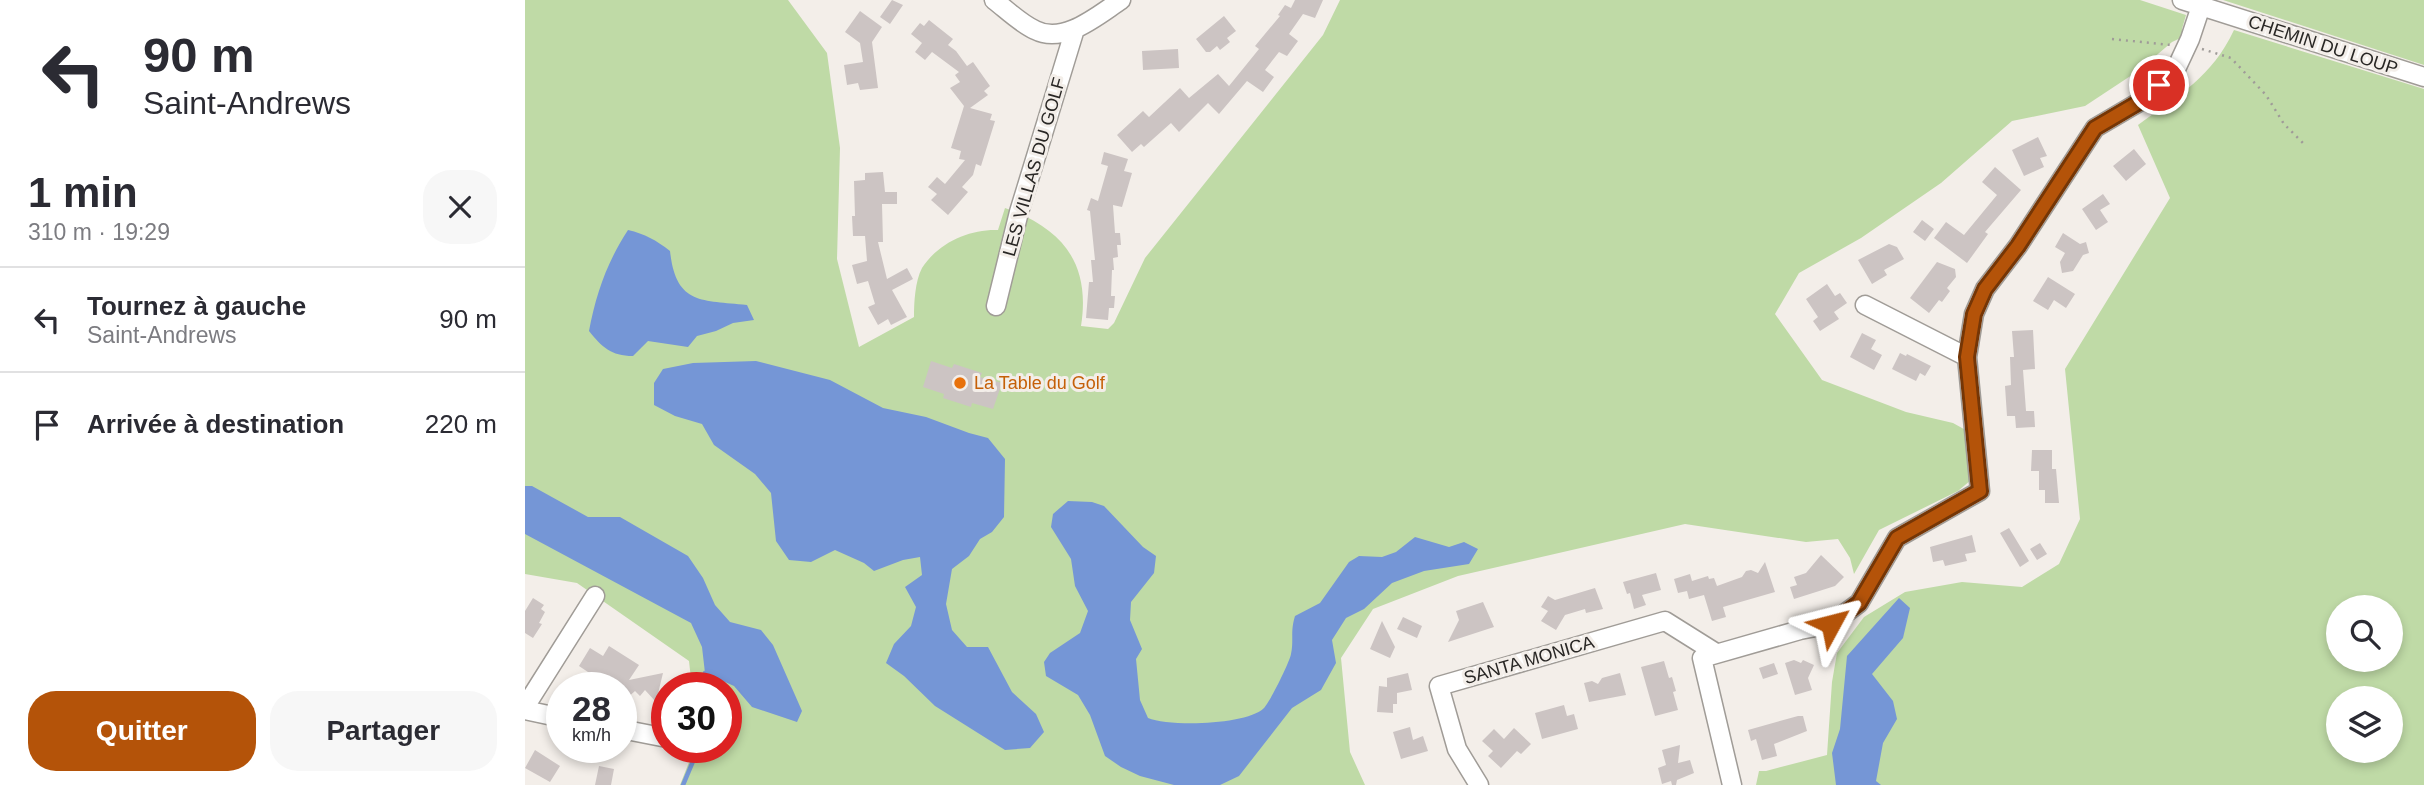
<!DOCTYPE html>
<html lang="fr">
<meta charset="utf-8">
<style>
:root{--surface:#fff;--page:#f7f7f7;--text:#2b2b33;--muted:#7c7c81;--line:#e1e1e2;--accent:#b45309}
body{margin:0;font-family:Arial,sans-serif;background:var(--page);color:var(--text);height:100vh;display:flex;flex-direction:column;font-size:26px;white-space:nowrap}
*{box-sizing:border-box;margin:0}
p{font-size:23px;color:var(--muted)}
.icon{flex:none;width:38px;height:38px;fill:none;stroke:currentColor;stroke-width:2;stroke-linecap:round;stroke-linejoin:round}
.map{position:relative;flex:1;overflow:hidden}
.side{display:flex;flex-direction:column;background:var(--surface);width:525px}
.side>*{flex:none}
.hud{background:#fff;color:var(--text);overflow:hidden}
.fabs{position:absolute;left:1801px;top:595px;display:grid;gap:14px}
.fabs a{display:grid;place-items:center;width:77px;height:77px;border-radius:50%;background:var(--surface);box-shadow:0 4px 10px #0003;font-size:35px}
.speed{position:absolute;left:21px;top:672px;display:flex;gap:14px;font-size:35px;font-weight:700;text-align:center}
.speed>*{display:grid;place-content:center;width:91px;height:91px;border-radius:50%;background:var(--surface);box-shadow:0 4px 10px #0003;line-height:1}
.speed small{font-size:18px;font-weight:400}
.speed .limit{border:10px solid #d22;background:#fff;color:#111}
.pin{position:absolute;display:grid;place-items:center;width:60px;height:60px;color:#fff;margin:-30px;border:4px solid #fff;border-radius:50%;box-shadow:0 2px 7px #0007}
.me{position:absolute;width:77px;margin:-38px;rotate:52deg;stroke-linejoin:round;filter:drop-shadow(0 0 5px #0008)}
.turn{display:flex;align-items:center;gap:24px;height:147px;padding:0 28px;font-size:32px}
.turn .icon{width:91px;height:91px;stroke-width:2.5}
.turn b{display:block;font-size:49px;line-height:60px}
.round{display:grid;place-items:center;flex:none;width:74px;height:74px;border-radius:28px;background:var(--page)}
.headline{display:flex;align-items:center;justify-content:space-between;height:119px;padding:0 28px}
h1{font-size:42px;font-weight:700;line-height:52px}
.cta{display:flex;gap:14px;margin-top:auto;padding:14px 28px}
.cta a{flex:1;height:80px;border-radius:28px;background:var(--accent);color:#fff;font-size:28px;font-weight:700;line-height:80px;text-align:center}
.cta a+a{background:var(--page);color:var(--text)}
ul{padding:0;list-style:none}
li{display:flex;align-items:center;gap:21px;height:105px;padding:0 28px;border-top:2px solid var(--line)}
li div{flex:1}
li b{display:block;font-size:26px}
li em{font-style:normal}
main{display:flex;flex:1;min-height:0}
.map>svg:first-child{display:block}
.green{fill:#bfdaa6;fill-rule:evenodd}
.water{fill:#7596d6}
.lines{fill:none;stroke-linecap:round;stroke-linejoin:round}
.stream{stroke:#7596d6;stroke-width:4.5}
.building{fill:#ccc4c3}
.minor-casing{stroke:#a09c97;stroke-width:21}
.path{stroke:#9f9b98;stroke-width:2.5;stroke-dasharray:2 5;stroke-linecap:butt}
.minor{stroke:#fff;stroke-width:18}
.route-casing{stroke:#753606;stroke-width:18}
.route{stroke:#b45309;stroke-width:12}
.food-dot{fill:#e8710a;stroke:#f3eee9;stroke-width:2.5}
.labels{text-anchor:middle;stroke-width:6;stroke-linejoin:round;paint-order:stroke}
.street-label{font-size:18px;fill:#292725;stroke:#f3eee9}
.food-label{font-size:18px;fill:#c56008;stroke:#f3eee9;text-anchor:start}
</style>
<main>
<section class="side">
<div class="hud">
<div class="turn"><svg class="icon" aria-label="left" viewBox="0 0 24 24"><path d="M17 20v-9H6M10 6l-5 5 5 5"/></svg><div><b>90 m</b>Saint-Andrews</div></div>
</div>
<div class="headline"><div><h1>1 min</h1><p>310 m · 19:29</p></div><a class="round"><svg class="icon" aria-label="close" viewBox="0 0 24 24"><path d="M6 6l12 12M18 6L6 18"/></svg></a></div>
<ul>
<li><svg class="icon" aria-label="left" viewBox="0 0 24 24"><path d="M17 20v-9H6M10 6l-5 5 5 5"/></svg><div><b>Tournez à gauche</b><p>Saint-Andrews</p></div><em>90 m</em></li>
<li><svg class="icon" aria-label="arrive" viewBox="0 0 24 24"><path d="M6 21V4h12l-3 4 3 4H6"/></svg><div><b>Arrivée à destination</b></div><em>220 m</em></li>
</ul>
<div class="cta"><a>Quitter</a><a>Partager</a></div>
</section>
<div class="map">
<svg width="1899" height="785" viewBox="0 0 1899 785">
<rect width="100%" height="100%" fill="#f3eee9"/>
<!-- green -->
<path class="green" d="M0,0H263L302,53L315,148L312,259L334,347L389,317C389,303 390,281 397,268C413,243 444,229 473,230L480,208C537,228 566,263 556,326L583,329L589,323L620,258L798,35L815,0H1615L1661,15L1657,29L1660,36L1647,42L1613,71L1560,106L1487,121L1416,183L1336,238L1274,273L1250,314L1297,380L1381,412L1428,423L1446,433V480L1433,491L1354,530L1329,574L1325,558L1313,539L1281,542L1160,524L933,576L848,609L816,658L825,752L840,785H155L170,747H201V688H167L164,661L52,583L0,574Z
M1698,0H1899V65Z
M1709,30L1899,89V785H1231L1234,771H1241L1302,755L1307,682L1312,653L1339,617L1380,592L1437,582L1497,587L1534,564L1555,519L1540,369L1645,198L1613,125C1654,95 1687,77 1709,30ZM1813,607H1866V660H1813ZM1813,698H1866V751H1813Z"/>
<!-- water -->
<path class="water" d="M103,230C120,234 131,240 145,251C151,305 176,300 222,305L229,320L208,323L191,331L172,336L163,347L123,341L108,356C86,356 77,347 64,331C71,294 82,262 103,230Z
M231,361L305,380L358,408L401,417L444,433L463,438L480,459L479,517L467,532L455,539L444,556L427,569L421,604L427,630L442,647H463L487,692L511,714L519,732L505,748L480,750L410,706L379,676L361,663L369,644L386,626L391,607L380,587L397,575L395,557L378,560L349,571L339,563L310,550L286,562L264,560L251,541L246,493L230,474L189,445L177,424L150,416L129,405V383L138,369L168,363Z
M0,486H7L63,517H95L163,556L178,578L190,605L205,622L236,630L248,645L277,711L272,722L227,707L209,686L180,673L177,647L166,623L0,534Z
M543,501L567,502L579,506L618,547L631,556L629,573L606,602L605,620L617,649L611,659L615,700L623,718C645,727 722,725 739,708C745,702 765,661 766,654C769,640 765,632 770,616L795,603L824,562L834,556L857,557L871,552L890,537L924,547L939,542L953,549L944,564L899,571L867,583L839,609L821,618L807,640L811,663L796,690L767,708L714,776L695,785H649L615,776L596,767L580,756L565,715L553,695L521,676L519,662L525,653L555,633L563,611L550,586L546,559L526,527L528,514Z
M1374,598L1385,608L1378,638L1347,674L1368,701L1372,719L1358,743L1351,781L1356,785H1311L1307,753L1315,729L1322,656Z"/>
<g class="lines">
<!-- stream -->
<path class="stream" d="M180,673L181,688
M158,785L174,747"/>
</g>
<!-- building -->
<path class="building" d="M367,0L378,5L365,24L355,17Z
M770,0H798L790,18L778,14L764,34L773,41L762,56L754,52L740,70L749,77L738,92L722,81L694,114L683,103L654,132L646,123L619,147L616,144L607,152L592,135L618,111L624,117L655,88L664,98L693,74L704,86L734,49L730,46L755,16L753,15L760,5L766,8Z
M335,11L357,27L347,42L353,88L335,90L333,83L322,85L319,65L338,62L335,43L320,32Z
M699,16L711,31L702,38L705,42L695,50L692,46L685,52H681L671,39Z
M404,20L428,39L423,45L431,51L442,66L448,62L465,86L459,91L463,95L445,108L467,114L465,120L470,121L456,166L451,164L448,175L437,187L443,192L423,215L406,200L412,194L403,187L412,177L420,184L440,160L434,159L436,151L426,148L439,106L425,88L435,82L430,75L434,72L407,52L400,60L390,52L397,43L386,34L395,23L399,26Z
M653,49L654,68L618,70L617,51Z
M1513,137L1522,156L1515,158L1519,167L1499,176L1487,150Z
M1609,149L1621,164L1601,181L1588,166Z
M579,152L603,159L599,171L607,173L597,207L588,205L590,233H595L596,245H592L593,257L588,258L589,270H587L586,296H590L589,308H584L583,320L561,318L564,282H568L566,260H570L565,211L562,210L566,198L573,201L583,166L576,164Z
M1470,167L1496,190L1460,232L1463,234L1442,263L1409,238L1421,222L1439,235L1472,195L1457,182Z
M358,172L360,192H372V204H357L358,242H353L362,279L382,268L388,279L367,290L382,317L366,325L363,319L353,325L343,307L350,304L343,281L332,284L327,265L342,261L340,236H328L327,216H330L329,181L340,180V173Z
M1578,194L1585,204L1575,210L1583,222L1571,230L1557,209Z
M1397,220L1409,229L1400,241L1388,232Z
M1538,233L1555,244L1561,242L1564,253L1558,255L1548,271L1537,273L1535,262L1540,253L1530,247Z
M1364,244L1372,247L1379,259L1359,270L1362,275L1347,284L1333,260Z
M1412,262L1430,269L1431,277L1422,288L1425,291L1417,302L1414,300L1404,313L1385,298Z
M1523,277L1550,294L1541,308L1529,300L1523,310L1508,301Z
M1302,284L1310,296L1315,293L1322,303L1309,312L1314,319L1295,331L1288,321L1293,317L1281,299Z
M1508,330L1510,369L1498,370L1501,411H1509L1510,427L1491,428L1490,416H1482L1480,386L1486,385L1485,357H1489L1487,331Z
M1337,333L1351,340L1346,349L1357,355L1349,370L1325,357Z
M1375,353L1381,356L1382,354L1406,366L1400,376L1395,373L1391,381L1367,369Z
M406,361L427,368L429,364L457,373L455,377L477,383L468,409L447,403L446,407L418,398L419,394L398,387Z
M1507,450H1527V469H1531L1534,503H1520V490H1514V471H1506Z
M1484,528L1504,561L1495,567L1475,533Z
M1447,535L1451,552L1440,554L1442,561L1420,566L1418,560L1408,562L1405,547Z
M1515,543L1522,554L1512,560L1505,549Z
M1296,555L1319,577L1310,586L1269,599L1265,587L1272,585L1269,577L1281,573Z
M1240,562L1250,592L1198,607L1201,617L1187,621L1179,595L1164,599L1162,591L1153,593L1149,579L1165,574L1167,581L1183,576L1184,579L1189,578L1192,586L1217,577L1221,571L1226,570L1233,573Z
M1131,573L1136,590L1117,595L1121,605L1109,609L1105,593L1102,594L1098,582Z
M1070,588L1078,609L1061,613L1060,609L1040,615L1031,630L1016,621L1023,611L1016,607L1023,596L1030,600Z
M8,598L19,605L16,609L20,612L14,623L17,624L8,638L0,633V611Z
M958,602L969,627L923,642L934,620L931,611Z
M878,617L897,626L892,638L872,629Z
M857,621L870,647L865,658L845,649Z
M84,646L114,665L104,680L138,673L131,702L120,690L115,696L110,691L101,699L96,694V688H66L72,678L54,666L65,648L78,656Z
M1269,660L1276,663L1278,660L1289,665L1283,678L1287,690L1270,695L1260,663Z
M1139,661L1144,678L1147,677L1151,691L1148,692L1153,710L1130,716L1116,667Z
M1249,663L1253,674L1238,679L1234,668Z
M883,673L887,690L872,693V704H868V713L852,712L854,686L862,687V678Z
M1095,673L1101,695L1064,702L1059,683L1067,681L1073,684L1077,678Z
M1039,705L1042,716L1049,714L1053,729L1017,739L1010,713Z
M1273,716H1278L1282,731L1249,744L1252,756L1237,760L1231,739L1226,741L1223,730Z
M885,727L888,740L898,736L903,751L876,759L868,732Z
M989,728L1006,744L996,754L992,751L976,768L963,756L968,751L957,741L969,729L979,739Z
M1155,745L1153,763L1165,760L1169,773L1152,780L1151,785H1147L1146,781L1137,784L1133,768L1141,765L1137,750Z
M10,750L35,766L25,782L0,768Z
M74,766L89,769L86,785H70Z"/>
<g class="lines">
<!-- minor casing -->
<g class="minor-casing">
<path id="minor" d="M469,0C482,10 495,23 510,30C539,45 573,15 596,0
M1657,0L1899,77
M1340,305L1442,357
M471,306L494,212L550,29
M0,707L70,596
M0,710L37,718
M96,729L142,738
M954,785L932,749L914,686L1140,621L1191,653
M1207,785L1177,658L1275,630L1306,624L1334,603L1372,538L1455,491L1442,357L1449,314L1460,289L1493,246L1570,128L1616,101L1651,69L1665,39L1676,6"/>
</g>
<!-- path -->
<path class="path" d="M1587,39L1646,45
M1677,49L1706,58L1741,95L1759,124L1778,143"/>
<!-- minor -->
<use href="#minor" class="minor"/>
</g>
<g class="lines">
<!-- route casing -->
<g class="route-casing">
<path id="route" d="M1306,624L1334,603L1372,538L1455,491L1442,357L1449,314L1460,289L1493,246L1570,128L1616,101L1634,85"/>
</g>
<!-- route -->
<use href="#route" class="route"/>
</g>
<!-- markers -->
<circle class="food-dot" cx="435" cy="383" r="7"/>
<g class="labels">
<!-- street labels -->
<g class="street-label">
<text transform="translate(1798 45) rotate(18)" y="6">CHEMIN DU LOUP</text>
<text transform="translate(509 167) rotate(-74)" y="6">LES VILLAS DU GOLF</text>
<text transform="translate(1004 660) rotate(-16)" y="6">SANTA MONICA</text>
</g>
<!-- food labels -->
<g class="food-label">
<text x="449" y="389">La Table du Golf</text>
</g>
</g>
</svg>
<div class="fabs">
<a><svg class="icon" aria-label="search" viewBox="0 0 24 24"><circle cx="10" cy="10" r="6"/><path d="M15 15l6 6"/></svg></a>
<a><svg class="icon" aria-label="layers" viewBox="0 0 24 24"><path d="M12 4l9 5-9 5-9-5zM3 14l9 5 9-5"/></svg></a>
</div>
<div class="speed"><div>28<small>km/h</small></div><div class="limit">30</div></div>
<div class="pin" style="left:1634px;top:85px;background:#d93025"><svg class="icon" aria-label="arrive" viewBox="0 0 24 24"><path d="M6 21V4h12l-3 4 3 4H6"/></svg></div>
<svg class="me" style="left:1306px;top:624px" viewBox="-20 -20 40 40"><path d="M0-17L14 15 0 8-14 15z" fill="#b45309" stroke="#fff" stroke-width="4"/></svg>
</div>
</main>
